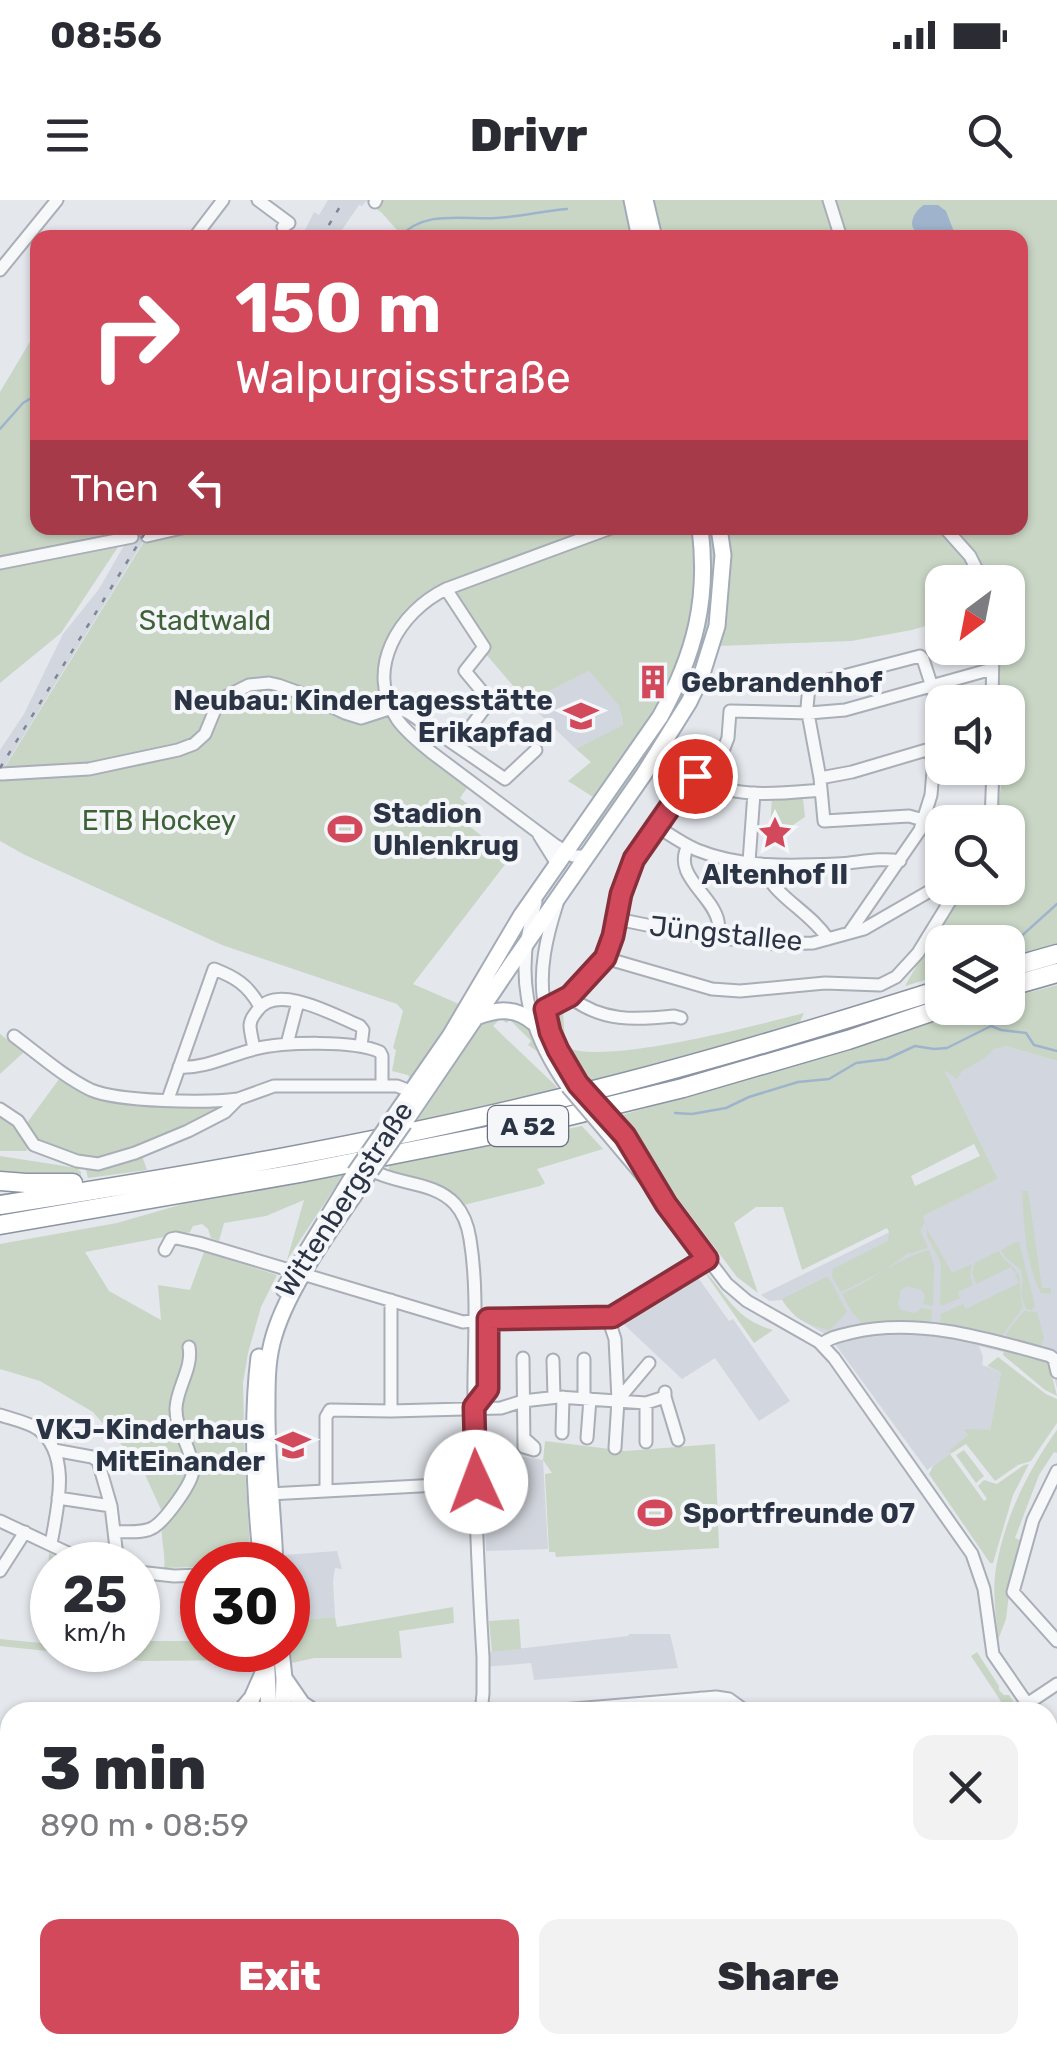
<!DOCTYPE html>
<meta charset="utf-8">
<style>
:root{--surface:#fff;--page:#f2f2f3;--text:#2b2b33;--muted:#7c7c81;--accent:#d1495b}
body{margin:0;font-family:Rubik,sans-serif;background:var(--page);color:var(--text);height:100vh;display:flex;flex-direction:column;font-size:38px;white-space:nowrap}
*{box-sizing:border-box;margin:0}
p{font-size:32px;color:var(--muted)}
.icon{flex:none;width:55px;height:55px;fill:none;stroke:currentColor;stroke-width:2;stroke-linecap:round;stroke-linejoin:round}
.map{position:relative;flex:1;overflow:hidden}
.drawer{position:absolute;left:0px;top:1502px;width:1058px;height:352px;display:flex;flex-direction:column;background:var(--surface);border-radius:30px 30px 0 0;box-shadow:0 2px 8px #0004}
.drawer>*{flex:none}
.banner{position:absolute;left:30px;top:30px;width:998px;height:305px;border-radius:20px;box-shadow:0 2px 8px #0004;background:#d1495b;color:#fff;overflow:hidden}
.needle{width:65px;rotate:212deg}
.tools{position:absolute;left:925px;top:365px;display:grid;gap:20px}
.tools a{display:grid;place-items:center;width:100px;height:100px;border-radius:20px;background:var(--surface);box-shadow:0 2px 8px #0004;font-size:50px}
.speed{position:absolute;left:30px;top:1342px;display:flex;gap:20px;font-size:50px;font-weight:700;text-align:center}
.speed>*{display:grid;place-content:center;width:130px;height:130px;border-radius:50%;background:var(--surface);box-shadow:0 2px 8px #0004;line-height:1}
.speed small{font-size:25px;font-weight:400}
.speed .limit{border:15px solid #d22;background:#fff;color:#111}
.pin{position:absolute;display:grid;place-items:center;width:85px;height:85px;color:#fff;margin:-42px;border:5px solid #fff;border-radius:50%;box-shadow:0 2px 10px #0007}
.me{position:absolute;width:110px;margin:-55px;rotate:358deg;stroke-linejoin:round;filter:drop-shadow(0 0 8px #0008)}
.turn{display:flex;align-items:center;gap:35px;height:210px;padding:0 40px;font-size:45px}
.turn .icon{width:130px;height:130px;stroke-width:2.5}
.turn b{display:block;font-size:70px;line-height:85px}
.then{display:flex;align-items:center;height:95px;padding:0 40px;background:#0003;gap:20px;font-size:38px}
.round{display:grid;place-items:center;flex:none;width:105px;height:105px;border-radius:20px;background:var(--page)}
.overview{display:flex;align-items:center;justify-content:space-between;height:170px;padding:0 40px}
h1{font-size:60px;font-weight:800;line-height:75px}
.primary-button{display:flex;gap:20px;margin-top:auto;padding:20px 40px}
.primary-button a{flex:1;height:115px;border-radius:20px;background:var(--accent);color:#fff;font-size:40px;font-weight:800;line-height:115px;text-align:center}
.primary-button a+a{background:var(--page);color:var(--text)}
.status{display:flex;justify-content:space-between;align-items:center;height:70px;padding:0 50px;background:var(--surface);direction:ltr}
.status svg{height:28px;fill:currentColor}
header{display:flex;justify-content:space-between;align-items:center;height:130px;padding:0 40px;background:var(--surface);font-size:45px;font-weight:800}
.map>svg:first-child{display:block}
.built{fill:#d2d6de}
.green{fill:#c9d6c5;fill-rule:evenodd}
.water{fill:#9fb4cc}
.lines{fill:none;stroke-linecap:round;stroke-linejoin:round}
.stream{stroke:#9fb4cc;stroke-width:2.5}
.minor-casing{stroke:#a9aeb7;stroke-width:15}
.major-casing{stroke:#a3abb8;stroke-width:19}
.highway-casing{stroke:#8b94a3;stroke-width:21}
.minor{stroke:#f7f8fa;stroke-width:11}
.major{stroke:#fff;stroke-width:15}
.highway{stroke:#fff;stroke-width:18}
.rail{stroke:#7d8696;stroke-width:2.5;stroke-dasharray:5 10;stroke-linecap:butt}
.minor-bridge-casing{stroke:#a9aeb7;stroke-width:15;stroke-linecap:butt}
.major-bridge-casing{stroke:#a3abb8;stroke-width:19;stroke-linecap:butt}
.minor-bridge{stroke:#f7f8fa;stroke-width:11}
.major-bridge{stroke:#fff;stroke-width:15}
.route-casing{stroke:#882f3b;stroke-width:25}
.route{stroke:#d1495b;stroke-width:18}
.labels{text-anchor:middle;stroke-width:8;stroke-linejoin:round;paint-order:stroke}
.shield{fill:#f4f6f9;stroke:#676e7b;stroke-width:2.5}
.shield-label{font-size:25px;font-weight:bold;fill:#2b3445}
.park-label{font-size:28px;fill:#3f6138;stroke:#f4f6f9}
.poi-label{font-size:28px;font-weight:bold;fill:#2b3445;stroke:#f4f6f9;text-anchor:start}
.street-label{font-size:28px;fill:#2b3445;stroke:#f4f6f9}
</style>
<div class="status"><b>08:56</b><svg viewBox="0 0 49 12"><path d="M0 12V9h3v3zM5 12V6h3v6zM10 12V3h3v9zM15 12V0h3v12zM26 1h20v11H26zM47 4h2v5h-2z"/></svg></div>
<header><svg class="icon" aria-label="menu" viewBox="0 0 24 24"><path d="M4 6h16M4 12h16M4 18h16"/></svg>Drivr<svg class="icon" aria-label="search" viewBox="0 0 24 24"><circle cx="10" cy="10" r="6"/><path d="M15 15l6 6"/></svg></header>
<div class="map">
<svg width="1057" height="1854" viewBox="0 0 1057 1854">
<rect width="100%" height="100%" fill="#e4e7ec"/>
<!-- built -->
<path class="built" d="M328,0H372L370,4L366,1L362,6L359,5L337,37L301,38L314,12L319,15Z
M134,328H155L144,340L0,574V550L24,514L63,434L99,389Z
M589,471L619,506L623,526L576,549L527,502Z
M1006,846L1057,861V1188L1050,1163L1004,1149L1003,1152L979,1146L983,1157L982,1165L1001,1172L990,1230L973,1231L950,1251L952,1253L927,1270L830,1137L796,1117L782,1100L770,1101L761,1095L998,979L942,868L961,871L984,859L994,848Z
M694,1072L729,1121L733,1119L790,1201L759,1221L715,1158L682,1179L617,1118Z
M494,1252L543,1260L548,1349L486,1351L484,1256Z
M337,1351L342,1369L335,1368L333,1381L335,1417L288,1421V1365H284V1355Z
M629,1434H670L678,1468L534,1480L531,1463L484,1467V1458L490,1452L628,1436Z
M1048,1637L1057,1646V1731L1048,1742Z
M10,1830V1845H60L70,1854H0V1831L5,1835Z"/>
<!-- green -->
<path class="green" d="M372,0H626L635,37H403L382,13L370,4Z
M651,0H828L840,37H660Z
M832,0H1057V746L1008,757V742H942V775L905,786L961,688H1008V622H994L1001,588L1000,568H1008V502H998L997,448H1008V382H987L948,328H1020V38L844,37Z
M37,130L38,328H134L132,332L121,335L118,347L61,433L0,483V192Z
M155,328H696V388L692,418L675,479L649,529L593,597L568,581L591,562L576,549L623,525L619,506L589,471L527,502L485,453L446,386C421,400 386,420 384,453C383,473 390,496 393,516L391,522C409,545 432,561 455,579L457,574L469,585L460,598L479,613L469,626L510,658L413,784L459,804L411,880L408,875L392,871L396,850L393,848L403,811L397,804L222,745L25,655L0,641V575L145,340Z
M703,328H712L716,367L712,420L691,487L595,638L584,631L683,480Z
M729,328H939L963,352L975,377L961,374L960,378L963,382H942V421L912,430L851,441L718,446C729,409 734,366 729,328Z
M772,598L803,599L805,617L790,627H770Z
M1057,785V861L1006,846L994,849L984,859L962,871L957,879L944,870L998,979L923,1016L925,1022L920,1030L928,1048L907,1054L885,1070L841,1092L832,1077L833,1069L888,1041L889,1032L887,1028L802,1070L783,1007H756L734,1023L758,1093L737,1077L631,936L619,916L982,808H1008V798ZM974,944L980,956L915,986L911,976Z
M563,809L565,846C596,868 762,824 804,813L799,824L586,882C572,861 557,841 553,816Z
M500,814L528,825L540,849L538,852L528,845L531,841L510,820L506,823L501,818L493,826L556,886L557,889L417,921L481,825Z
M0,834L24,852L0,874Z
M62,875L100,898L125,903L224,906L141,953L147,970L88,978L86,970L88,966L28,941L29,947L26,951H0V910L24,927Z
M594,923L625,960L696,1052L695,1059L643,988L589,924Z
M582,926L603,949L537,969L545,983L540,986L464,1005C441,981 419,979 389,970V965Z
M0,956L77,968L81,972V979L40,980L0,976Z
M349,966L287,1060L304,1000L266,1016L224,1023L219,1041L211,1038L208,1029L202,1024L193,1026L190,1032L85,1052L109,1091L161,1120L158,1085L190,1090L204,1052L277,1075L261,1107L248,1153L243,1183L245,1268L251,1365L164,1368C166,1354 161,1343 162,1329L157,1323L163,1314L142,1268L93,1212L40,1181L0,1169V1044L117,1023L235,989Z
M1022,991H1028L1042,1088H1051V1094L1041,1093C1025,1064 1024,1024 1022,991Z
M927,1029L952,1073L972,1064L970,1075L973,1085L958,1092L960,1098L942,1106L940,1104L941,1063L927,1036Z
M1019,1041L1035,1106L1032,1110L1026,1109L1021,1095L1023,1080L1021,1070L1006,1058L1001,1050Z
M929,1050L934,1064L933,1106L923,1104L925,1096L922,1090L907,1086L901,1090L898,1104L901,1110L915,1113L922,1108L932,1110L931,1124L864,1126L851,1111L842,1094C870,1082 900,1057 929,1050Z
M999,1051L1003,1058L1017,1071L1014,1072L1011,1067L976,1084L972,1072L975,1063Z
M701,1067C728,1094 732,1118 773,1130L754,1143Z
M1018,1072C1022,1084 1018,1095 1023,1107L1000,1139L940,1124L941,1114L963,1104L966,1109L1019,1083L1015,1074Z
M826,1077L829,1078L847,1112L830,1130C810,1127 791,1117 782,1099Z
M1024,1111L1037,1112L1044,1138L1041,1146L1036,1148L1004,1140L1009,1129Z
M1004,1148L1048,1160L1057,1196L1045,1190L1003,1155Z
M998,1157L1046,1194L1057,1199V1223L1031,1261L1018,1265L995,1281L966,1244L952,1253L949,1251L968,1235L964,1229L990,1230L1001,1172L987,1166Z
M1057,1230V1253L1054,1252L1039,1275L1015,1338L1020,1340L1011,1378L1006,1419L998,1440C996,1417 992,1391 996,1368C1005,1317 1027,1272 1057,1230Z
M545,1241L626,1251L715,1244L719,1348L556,1357L555,1352H549L545,1274L552,1273L543,1260Z
M964,1250L984,1276L976,1283L956,1255Z
M950,1254L984,1301L987,1299L978,1286L984,1280L997,1284L1024,1265L1029,1264L1013,1295L993,1363H990L929,1274L933,1266Z
M502,1255L524,1258L525,1278H503Z
M49,1353L55,1356L43,1443H52V1450H138V1441H202V1450H255V1460L141,1461L0,1446V1439L41,1443L42,1430L40,1428L41,1422H43L46,1400L43,1399L44,1395H47Z
M453,1407L454,1423L399,1431L402,1458H314L292,1463L288,1421L335,1417L337,1427Z
M519,1419L521,1449L492,1452L489,1421Z
M977,1452L999,1486V1490L1004,1495H1009L1016,1506L1014,1512H1008L971,1456Z
M5,1667L10,1673V1716L0,1725V1671Z
M837,1845H907L899,1854H841Z"/>
<!-- water -->
<path class="water" d="M924,5H938L946,11L956,37H940L935,33C930,33 925,35 921,34C904,28 915,10 924,5Z"/>
<g class="lines">
<!-- stream -->
<path class="stream" d="M399,38C423,9 464,20 496,18C519,17 543,11 567,9
M0,229L23,203L38,194
M1008,748L1057,704
M675,913L692,914L726,908L749,897L798,882L829,879L856,863L887,859L915,846L934,849L947,848L991,826L1001,830L1026,833L1034,845L1057,851"/>
<!-- minor casing -->
<g class="minor-casing">
<path id="minor" d="M258,0L289,23L283,27
M829,0L841,38
M375,2L376,0
M194,38L223,0
M0,70L57,0
M945,328L970,356L983,382
M147,336L182,328
M0,363L132,337
M446,389L484,447L465,471L490,501L457,545
M992,502L993,448
M392,508H399L409,513L505,579L536,550
M2,574L89,569L178,550L194,544L205,534L217,505L227,496L249,485L269,483L278,485L311,497L345,513L361,518L392,508
M699,575C728,601 784,593 821,590
M820,578L852,572L933,548
M991,622L993,568
M656,626C669,634 683,644 697,650C741,668 791,666 837,664C858,663 879,657 900,661
M539,635L557,664
M688,646C672,675 712,694 718,721C719,725 718,733 717,738
M587,656H573L555,645L431,552C419,542 406,532 397,519C364,469 399,412 446,389L611,328
M749,662L754,593
M761,664C773,697 809,710 828,739
M536,702C514,771 525,828 567,887
M557,704C533,778 537,818 579,885
M617,719L696,735L776,744L813,743L864,729L942,684
M849,733L920,630L931,595L933,571L934,493L923,459L920,456L809,485L807,508L820,578L824,621L909,616L923,620
M605,758L712,789L740,791L825,783L880,785L896,777L918,753L958,688
M570,797C602,822 635,820 674,816L681,818
M531,812L545,809L570,797L605,758L613,736L621,695L634,659L691,579L712,569L721,556L728,538L730,511L809,513L845,510L992,469
M14,836C38,854 64,877 91,890C119,902 207,903 238,899
M287,844L298,802
M254,849C253,842 250,832 250,825C251,817 253,817 257,811C276,782 334,815 360,826L363,830L361,846
M179,867C205,869 230,855 255,849C283,842 355,840 380,852L382,856V885
M168,899L214,769C235,777 248,785 259,805
M0,909L18,921L34,945L77,961L98,964L135,953L188,931L225,912L238,899L274,886H397L415,893
M609,918L625,937L651,978
M596,921L666,1004L727,1084L747,1101L819,1142L834,1158L972,1354L984,1389L993,1454L1033,1512
M371,970C397,985 434,981 455,1004C464,1014 468,1026 470,1039C479,1094 473,1151 474,1206C474,1290 478,1374 483,1457V1494L481,1512
M165,1050L171,1039L176,1038L199,1043L463,1122L488,1119L612,1117L707,1059
M608,1118L615,1139L618,1200L615,1248
M822,1144C830,1137 839,1136 850,1133C917,1117 986,1138 1050,1156L1054,1159L1057,1172
M523,1158L524,1247L534,1250V1247L524,1238
M553,1160L554,1197
M665,1197L678,1240
M584,1198V1159
M618,1200L649,1163
M646,1203V1242
M474,1207L488,1189V1119
M391,1211V1100
M0,1215C12,1219 27,1222 38,1229C72,1255 57,1309 51,1344
M562,1233L563,1197
M587,1238L590,1199
M54,1250L92,1257L98,1261L111,1306L118,1365
M1057,1271L1033,1320L1013,1392L1057,1441
M326,1290V1217L330,1210L391,1211L501,1208L523,1201L558,1197L646,1203L665,1197V1192
M269,1294L476,1283
M58,1298L111,1306
M0,1321L70,1354L103,1365
M115,1332C127,1331 144,1334 154,1327C165,1320 194,1282 193,1269C192,1248 175,1229 176,1208C177,1187 193,1168 189,1147
M0,1371L25,1332
M138,1372L174,1376L202,1375
M701,1498L703,1512
M1027,1504L1057,1484
M482,1506L496,1512
M539,1512L716,1497L729,1499L747,1512
M1048,1534L1057,1547
M0,1746L10,1736
M1048,1746L1057,1735
M0,1783L10,1791
M77,1845L88,1854
M194,1845L205,1854
M310,1845L321,1854
M418,1845L428,1854
M541,1845L550,1854
M338,1854L372,1845
M518,1854L527,1845
M670,1854L678,1845
M814,1854L822,1845
M952,1854L961,1845"/>
</g>
<!-- major casing -->
<g class="major-casing">
<path id="major" d="M632,0L640,38
M645,0L654,38
M476,817C497,809 515,807 533,822
M404,923L511,765L644,574L689,502L701,477L717,426L723,355L719,328
M387,927L450,836L521,716L660,517C695,454 709,399 700,328
M284,1089L355,973
M259,1157C251,1223 255,1299 262,1365
M275,1365C273,1311 266,1258 267,1204C267,1183 267,1163 272,1143C286,1086 339,1019 371,970
M266,1450L269,1512
M281,1450L284,1478L283,1512
M284,1478L302,1504L314,1512
M240,1512L252,1498L263,1473
M0,1559L10,1557
M694,1845L704,1854"/>
</g>
<!-- highway casing -->
<g class="highway-casing">
<path id="highway" d="M1008,768L1057,754
M1008,787L1057,773
M0,981L26,983H73
M0,1005C186,976 374,944 557,899C687,868 815,829 942,789
M0,1025L300,973L487,936L683,888L848,840L943,808"/>
</g>
<!-- minor -->
<use href="#minor" class="minor"/>
<!-- major -->
<use href="#major" class="major"/>
<!-- highway -->
<use href="#highway" class="highway"/>
<!-- rail -->
<path class="rail" d="M321,38L344,0
M0,568L148,328"/>
<!-- minor-bridge casing -->
<g class="minor-bridge-casing">
<path id="minor-bridge" d="M579,885L609,918
M567,887L596,921"/>
</g>
<!-- major-bridge casing -->
<g class="major-bridge-casing">
<path id="major-bridge" d="M371,970L404,923
M355,973L387,927"/>
</g>
<!-- minor-bridge -->
<use href="#minor-bridge" class="minor-bridge"/>
<!-- major-bridge -->
<use href="#major-bridge" class="major-bridge"/>
</g>
<g class="lines">
<!-- route casing -->
<g class="route-casing">
<path id="route" d="M476,1282L474,1207L488,1189V1119L612,1117L707,1059L666,1004L625,936L578,884L558,850L550,832L545,809L570,796L605,758L613,736L621,694L634,659L675,600L695,576"/>
</g>
<!-- route -->
<use href="#route" class="route"/>
</g>
<!-- icons -->
<defs>
<g id="building-bare" transform="scale(2.7)"><path d="M-4-6H4V6H1V3H-1V6H-4ZM-2.5-4.3h1.7v1.8h-1.7ZM.8-4.3h1.7v1.8H.8ZM-2.5-1h1.7V.8h-1.7ZM.8-1h1.7V.8H.8Z" fill="#d1495b" stroke="#f4f6f9" stroke-width="2.5" paint-order="stroke"/></g>
<g id="school-bare" transform="scale(2.7)"><path d="M0-5L7-2L0 1L-7-2ZM-4 1L0 2.5L4 1V4Q0 6-4 4Z" fill="#d1495b" stroke="#f4f6f9" stroke-width="2.5" paint-order="stroke"/></g>
<g id="stadium-bare" transform="scale(2.7)"><path d="M0-5a6.5 5 0 1 0 0 10a6.5 5 0 1 0 0-10ZM-3.5-1.8h7v3.6h-7Z" fill="#d1495b" stroke="#f4f6f9" stroke-width="2.5" paint-order="stroke"/></g>
<g id="sight-bare" transform="scale(2.7)"><path d="M0-6L1.8-2.2L6-1.7L2.9 1.2L3.7 5.4L0 3.3L-3.7 5.4L-2.9 1.2L-6-1.7L-1.8-2.2Z" fill="#d1495b" stroke="#f4f6f9" stroke-width="2.5" paint-order="stroke"/></g>
</defs>
<g fill-rule="evenodd">
<use href="#building-bare" x="653" y="482"/>
<use href="#school-bare" x="581" y="516"/>
<use href="#stadium-bare" x="345" y="629"/>
<use href="#sight-bare" x="775" y="633"/>
<use href="#school-bare" x="293" y="1245"/>
<use href="#stadium-bare" x="655" y="1313"/>
</g>
<g class="labels">
<!-- shield labels -->
<rect class="shield" x="488" y="906" width="80" height="40" rx="8"/>
<g class="shield-label">
<text x="528" y="935">A 52</text>
</g>
<!-- park labels -->
<g class="park-label">
<text x="205" y="430">Stadtwald</text>
<text x="159" y="630">ETB Hockey</text>
</g>
<!-- poi labels -->
<g class="poi-label">
<text x="681" y="492">Gebrandenhof</text>
<text x="553" y="510" text-anchor="end">Neubau: Kindertagesstätte<tspan x="553" dy="32">Erikapfad</tspan></text>
<text x="373" y="623">Stadion<tspan x="373" dy="32">Uhlenkrug</tspan></text>
<text x="775" y="684" text-anchor="middle">Altenhof II</text>
<text x="265" y="1239" text-anchor="end">VKJ-Kinderhaus<tspan x="265" dy="32">MitEinander</tspan></text>
<text x="683" y="1323">Sportfreunde 07</text>
</g>
<!-- street labels -->
<g class="street-label">
<text transform="translate(726 733) rotate(6)" y="10">Jüngstallee</text>
<text transform="translate(344 999) rotate(-57)" y="10">Wittenbergstraße</text>
</g>
</g>
</svg>
<div class="tools">
<a><svg class="needle" viewBox="-14 -14 28 28"><path d="M0-13l5 13h-10z" fill="#e53935"/><path d="M0 13l5-13h-10z" fill="#7c7c81"/></svg></a>
<a><svg class="icon" aria-label="sound" viewBox="0 0 24 24"><path d="M4 9h4l5-4v14l-5-4H4zM17 9q2 3 0 6"/></svg></a>
<a><svg class="icon" aria-label="search" viewBox="0 0 24 24"><circle cx="10" cy="10" r="6"/><path d="M15 15l6 6"/></svg></a>
<a><svg class="icon" aria-label="layers" viewBox="0 0 24 24"><path d="M12 4l9 5-9 5-9-5zM3 14l9 5 9-5"/></svg></a>
</div>
<div class="speed"><div>25<small>km/h</small></div><div class="limit">30</div></div>
<div class="pin" style="left:695px;top:576px;background:#d93025"><svg class="icon" aria-label="arrive" viewBox="0 0 24 24"><path d="M6 21V4h12l-3 4 3 4H6"/></svg></div>
<svg class="me" style="left:476px;top:1282px" viewBox="-20 -20 40 40"><circle r="19" fill="#fff"/><path d="M0-13L10 11 0 6-10 11z" fill="#d1495b"/></svg>
<div class="banner">
<div class="turn"><svg class="icon" aria-label="right" viewBox="0 0 24 24"><path d="M7 20v-9h11M14 6l5 5-5 5"/></svg><div><b>150 m</b>Walpurgisstraße</div></div>
<div class="then">Then<svg class="icon" aria-label="left" viewBox="0 0 24 24"><path d="M17 20v-9H6M10 6l-5 5 5 5"/></svg></div>
</div>
<section class="drawer">
<div class="overview"><div><h1>3 min</h1><p>890 m · 08:59</p></div><a class="round"><svg class="icon" aria-label="close" viewBox="0 0 24 24"><path d="M6 6l12 12M18 6L6 18"/></svg></a></div>
<div class="primary-button"><a>Exit</a><a>Share</a></div>
</section>
</div>
